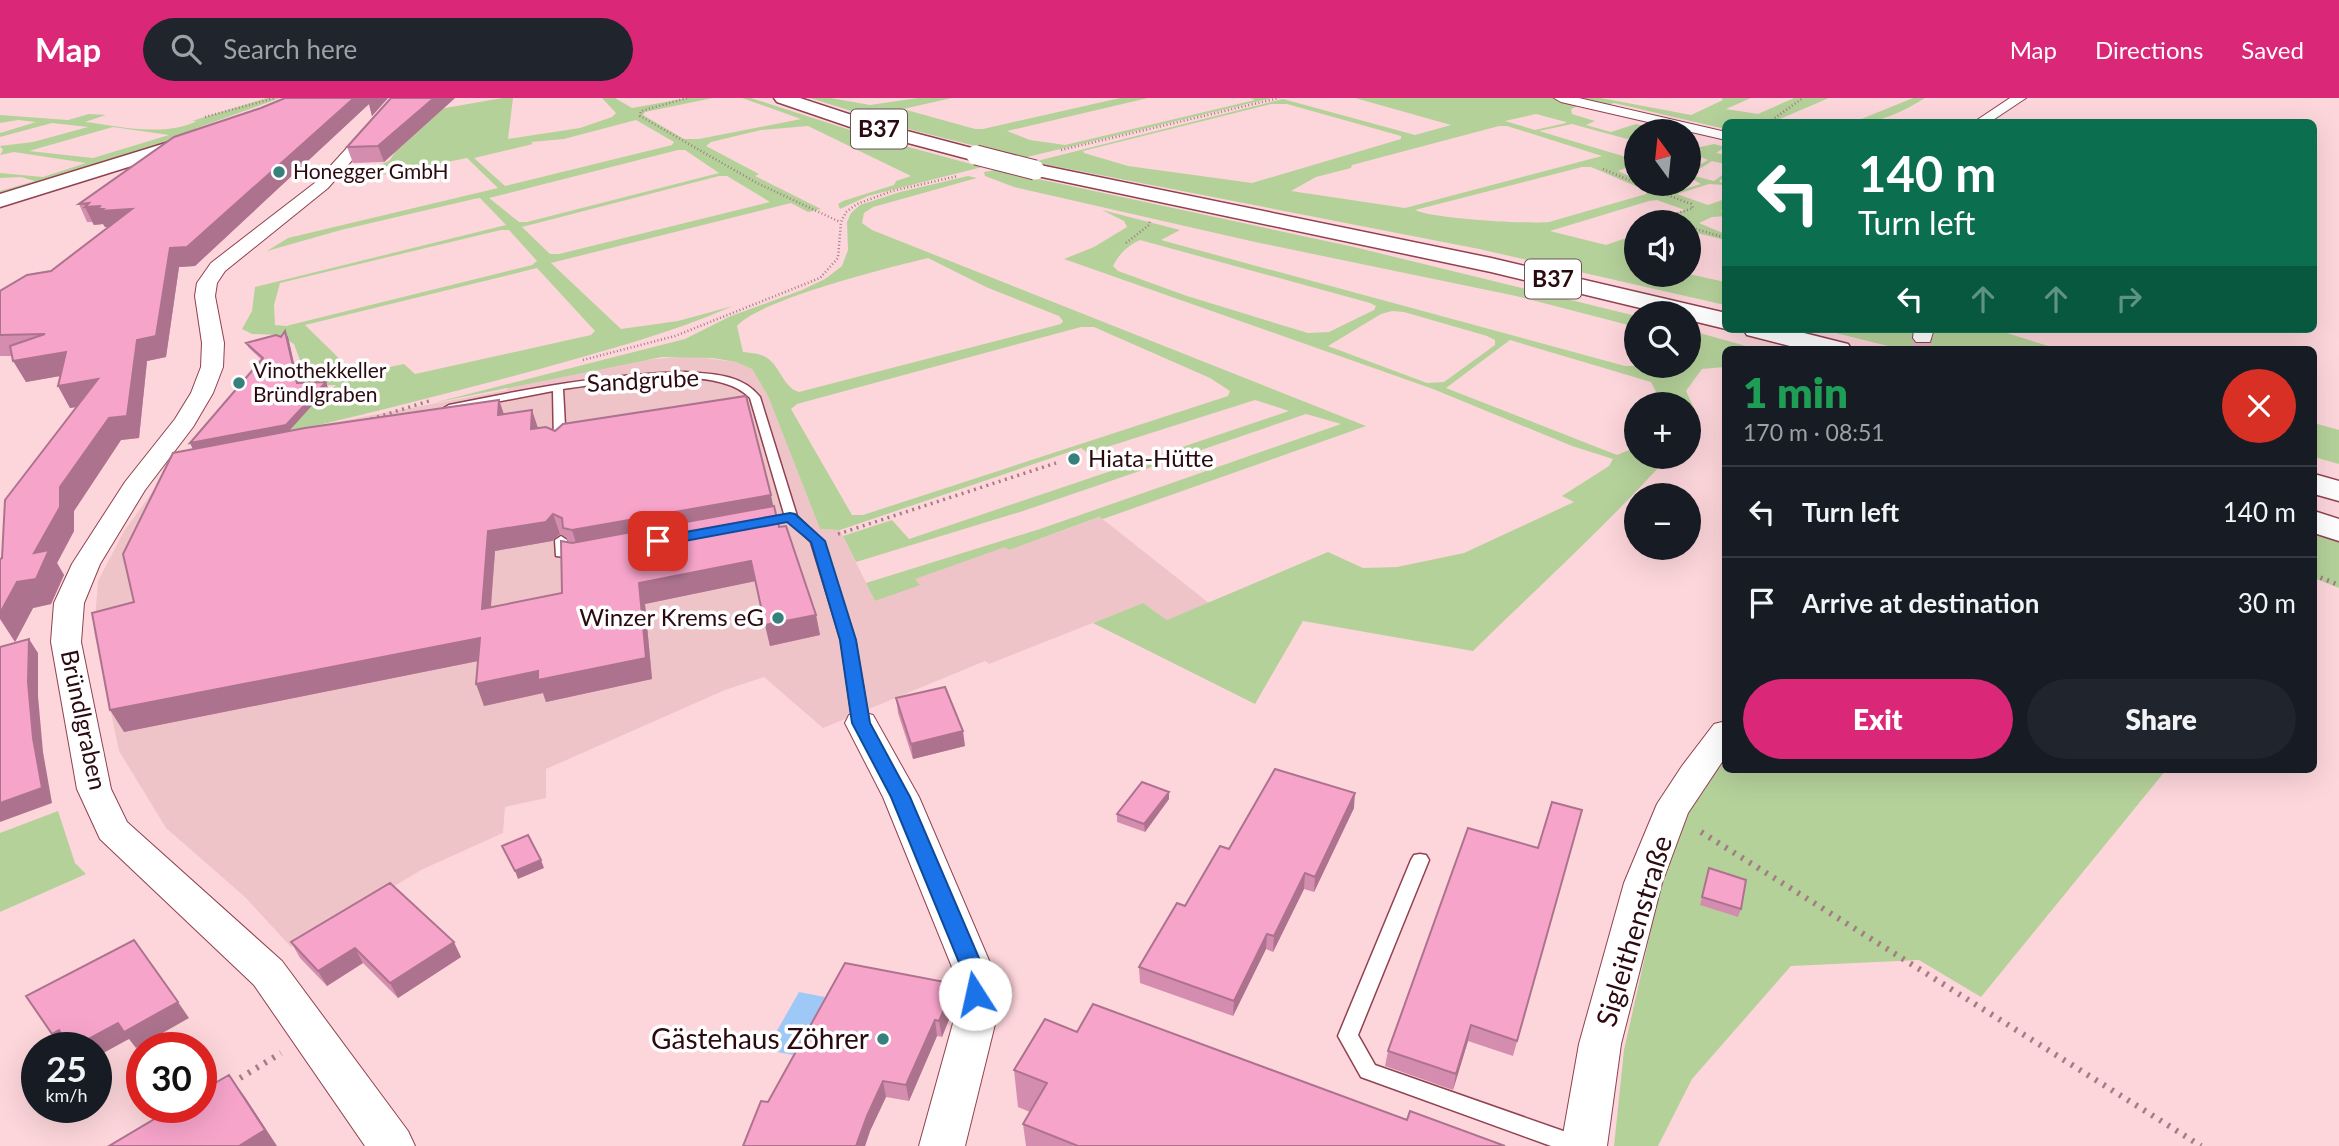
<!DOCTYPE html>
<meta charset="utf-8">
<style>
:root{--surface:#171b24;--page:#20242c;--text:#f1f3f6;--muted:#9ea1a6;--line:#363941;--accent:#db2777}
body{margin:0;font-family:Lato,sans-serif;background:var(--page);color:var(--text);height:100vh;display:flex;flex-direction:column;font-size:26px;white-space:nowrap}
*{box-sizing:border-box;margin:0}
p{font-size:23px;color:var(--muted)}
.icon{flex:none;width:38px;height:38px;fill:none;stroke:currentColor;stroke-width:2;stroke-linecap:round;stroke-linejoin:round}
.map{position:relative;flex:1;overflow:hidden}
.sheet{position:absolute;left:1722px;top:248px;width:595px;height:427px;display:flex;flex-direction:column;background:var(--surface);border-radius:10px;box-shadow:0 7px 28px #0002}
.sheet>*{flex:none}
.guide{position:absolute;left:1722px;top:21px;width:595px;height:214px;border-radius:10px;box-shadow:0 7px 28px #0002;background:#0b6e4f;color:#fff;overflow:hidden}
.needle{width:46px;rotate:345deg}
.controls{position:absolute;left:1624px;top:21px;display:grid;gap:14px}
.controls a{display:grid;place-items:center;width:77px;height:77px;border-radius:50%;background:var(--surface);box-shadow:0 7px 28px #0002;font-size:35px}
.speed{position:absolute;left:21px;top:934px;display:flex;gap:14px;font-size:35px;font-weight:700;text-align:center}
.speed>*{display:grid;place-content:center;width:91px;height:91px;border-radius:50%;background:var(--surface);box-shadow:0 7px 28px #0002;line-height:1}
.speed small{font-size:18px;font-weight:400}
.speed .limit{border:10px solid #d22;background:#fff;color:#111}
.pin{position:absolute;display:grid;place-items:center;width:60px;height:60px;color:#fff;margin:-30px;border-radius:14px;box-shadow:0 4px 10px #0006}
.me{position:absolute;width:77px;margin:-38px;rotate:350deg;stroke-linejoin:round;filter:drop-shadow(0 0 5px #0008)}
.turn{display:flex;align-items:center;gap:24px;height:147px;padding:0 21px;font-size:32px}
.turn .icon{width:91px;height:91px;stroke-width:2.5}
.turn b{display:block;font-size:49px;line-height:60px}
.lanes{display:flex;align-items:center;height:66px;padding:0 21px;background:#0003;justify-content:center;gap:35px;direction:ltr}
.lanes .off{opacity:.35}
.round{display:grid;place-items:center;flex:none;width:74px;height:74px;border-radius:37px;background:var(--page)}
.summary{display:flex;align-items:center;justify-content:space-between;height:119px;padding:0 21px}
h1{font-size:42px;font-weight:800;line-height:52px;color:#1e9e55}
.button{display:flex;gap:14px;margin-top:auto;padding:14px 21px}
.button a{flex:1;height:80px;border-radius:42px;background:var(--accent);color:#fff;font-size:28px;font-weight:800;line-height:80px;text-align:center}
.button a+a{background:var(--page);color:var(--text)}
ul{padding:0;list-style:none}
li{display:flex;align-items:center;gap:21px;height:91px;padding:0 21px;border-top:2px solid var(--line)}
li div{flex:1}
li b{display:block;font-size:26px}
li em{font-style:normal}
header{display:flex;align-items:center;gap:42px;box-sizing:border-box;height:98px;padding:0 35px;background:var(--accent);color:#fff}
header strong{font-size:33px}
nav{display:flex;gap:38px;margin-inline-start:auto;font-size:24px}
.search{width:490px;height:63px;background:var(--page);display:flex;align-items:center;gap:18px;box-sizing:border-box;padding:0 24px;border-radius:38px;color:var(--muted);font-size:26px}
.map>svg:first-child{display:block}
.built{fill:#eec4c9}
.green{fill:#b5d19a;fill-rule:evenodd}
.water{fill:#9ec8f5}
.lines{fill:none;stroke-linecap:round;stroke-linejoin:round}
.street-tunnel{stroke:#deb7bd;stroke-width:19;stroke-dasharray:19 10;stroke-linecap:butt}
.lane-casing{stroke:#914150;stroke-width:3}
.street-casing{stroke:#914150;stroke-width:2}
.secondary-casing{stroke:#914150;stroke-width:3}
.primary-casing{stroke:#914150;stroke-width:3}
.path-far3{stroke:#a27d83;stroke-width:2.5;stroke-dasharray:1 2.5;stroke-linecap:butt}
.path-far2{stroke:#a27d83;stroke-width:3.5;stroke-dasharray:2 4.5;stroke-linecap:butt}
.path-far1{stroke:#a27d83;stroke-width:4.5;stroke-dasharray:2 5;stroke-linecap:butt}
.path{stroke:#a27d83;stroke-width:6;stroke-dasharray:2.5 7;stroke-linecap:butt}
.lane{fill:#fff;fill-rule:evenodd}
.street{fill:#fff;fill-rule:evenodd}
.secondary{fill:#fff;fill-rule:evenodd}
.primary{fill:#fff;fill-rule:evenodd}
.primary-bridge-casing{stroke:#914150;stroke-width:21;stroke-linecap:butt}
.primary-bridge{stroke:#fff;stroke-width:19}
.wall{fill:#d48daf;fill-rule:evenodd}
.shaded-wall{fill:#ad738e}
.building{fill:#f7a4cb;stroke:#ad738e;stroke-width:2}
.route{fill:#1a73e8;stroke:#114b97;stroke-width:2}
.poi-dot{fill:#38807c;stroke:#fff;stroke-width:2.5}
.labels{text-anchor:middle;stroke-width:7;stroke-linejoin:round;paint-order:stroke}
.far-poi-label{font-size:21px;fill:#2b0a11;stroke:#fff;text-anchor:start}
.shield{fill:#fff;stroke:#6b5458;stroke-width:2}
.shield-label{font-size:23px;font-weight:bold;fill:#2b0a11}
.street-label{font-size:24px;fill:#2b0a11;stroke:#fff}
.poi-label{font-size:24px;fill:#2b0a11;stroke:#fff;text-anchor:start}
.near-street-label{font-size:28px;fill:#2b0a11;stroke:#fff}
.near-poi-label{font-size:28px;fill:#2b0a11;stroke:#fff;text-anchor:end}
</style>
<header>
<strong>Map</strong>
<div class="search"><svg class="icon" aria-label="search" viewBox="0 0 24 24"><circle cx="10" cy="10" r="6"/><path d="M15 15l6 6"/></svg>Search here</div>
<nav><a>Map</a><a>Directions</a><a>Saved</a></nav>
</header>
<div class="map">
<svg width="2339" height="1048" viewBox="0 0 2339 1048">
<rect width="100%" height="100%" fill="#fdd6db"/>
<!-- built -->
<path class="built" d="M688,258L736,264L752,271L768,298L820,431L840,432L875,503L919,486L914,481L1005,448L1009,452L1100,419L1209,505L1167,522L1143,505L989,566L985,563L823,630L764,579L725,592L546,671V700L505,709L503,735L423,771L291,849L245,799L166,730L119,653L94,534L98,483L124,433L162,381L236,347L325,326L507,292L508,287L636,263Z"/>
<!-- green -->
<path class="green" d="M267,0H280L197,30L193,33L195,35L0,101V93L35,83L21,79L0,80V75L43,79L86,65L14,54L0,57L3,52L0,48L33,44L88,29L52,25L0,39V35L36,24L18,22L0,25V17L68,22L89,16L106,17L85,24C114,27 163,40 197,23H192ZM113,29L169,37L93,60L29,53Z
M502,0H513L508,41L580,30L612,19L616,15L602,0H615L632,10L687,0H713L645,14L643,17L684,41H699L801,21L742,0H751L872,39L982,69L868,98L840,111L838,106L843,103L894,87L896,83L911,78L808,28L761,32L711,44L706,48L759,76L755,78L821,111L808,114L791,105L551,165L621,231L678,223L733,208C669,236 603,253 536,272C436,299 336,323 236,347L252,327L320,305L336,287L295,288L301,265L294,246L278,237L252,236L242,231L252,213L255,189L506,127L480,100L474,101L341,132L267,153L288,140L498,90L467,60L362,81L369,71L389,63L423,14ZM636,22L674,44L672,47L505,88L474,60L533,46L531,44L564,41ZM678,52H685L719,75L527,124H519L489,100ZM719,78H727L770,104L559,156H550L522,129ZM501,132H509L537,163L532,167L286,228L275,227L274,207L280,185ZM537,170L595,233L591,237L415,276L404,266L355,276L305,227Z
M810,0H831L870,7L918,0H952L903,11L975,31H983L1120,0H1148L1007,33L1030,42L1065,47L1255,2L1250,0H1272L1023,60L908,31Z
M1355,0H1557L1578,8L1571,11L1572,16L1595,23L1586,27L1611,34L1636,26L1660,32L1636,33V39L1627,41L1572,26L1539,33L1636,62V66L1618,73L1636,81V86H1648L1674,94L1701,86L1689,79V73L1708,62L1689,54L1703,52L1696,50L1714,46L1725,49L1716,55L1725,57V66L1712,63L1690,77L1714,83L1725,75V79L1719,83L1725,87L1709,86L1677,96L1708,107L1725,101V109L1721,113L1725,118L1712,119L1699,125L1725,136V142L1689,133V124H1648L1685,112L1657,102L1649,103L1550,133L1606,147L1635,137L1636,128V154L1628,161L1636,164V177L1689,176L1725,184V207L1479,151L1033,64L1283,1L1415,37L1451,27ZM1271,6H1287L1401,38V41L1252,85L1128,68L1084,55L1083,53ZM1536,16L1566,24V25L1535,32L1505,23ZM1499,28H1507L1602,58L1405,110L1291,93L1316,79L1351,70L1352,67ZM1582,69H1591L1647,93L1646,96L1549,124C1526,126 1433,121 1415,112Z
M1570,0H1601L1691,17L1723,2L1721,0H1751L1726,11L1758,16L1794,0H1829L1773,24H1726L1725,31L1614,5L1605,8Z
M1913,0H1925C1902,14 1881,25 1854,24Z
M996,72L1354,149L1636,218V229L1516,198L1255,144L1014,89L985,78L984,74Z
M968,78L977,80L873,109L864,115L862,125L872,132L1366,328L1103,421L1099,419L1009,452L1005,449L915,481L920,487L875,503L866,485L1040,431L1341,326L1306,316L1023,413L856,464L843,438L892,422L909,441L1289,313L1255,302L1088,355L1081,350L840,432L820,431L768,298L752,271L736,264L713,260L662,259L433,305L685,241L731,218L802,192L825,181L842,168L848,152L847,124L851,115L860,107L900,94ZM928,160L986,189L1059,218L1063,223L1061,226L799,294C781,289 780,263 761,257C756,255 749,255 743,254L737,228C759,202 890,169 928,160ZM1081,229H1094L1210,280L1230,293L1228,298L863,417H852L791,311L797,306Z
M1102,112L1180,132L1161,142L1625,268H1689V232L1760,252H1726L1725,269L1702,271L1686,293L1700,323L1689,335V306H1662L1651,284L1510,242L1446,290L1617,357L1636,349V359H1668C1607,427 1538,489 1473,553L1303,523L1255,606L1093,525L1143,505L1167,522L1328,454L1363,470L1397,469L1464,455L1574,404L1562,398L1609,368L1613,361L1572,348L1433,291L1064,161L1094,149L1127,129L1124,123ZM1140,142L1370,205L1376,208L1374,212L1329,234L1308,235L1187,198L1118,173L1113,168C1119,156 1128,147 1140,142ZM1392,213L1404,214L1487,238L1495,242V247L1444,284L1427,285L1328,248L1381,216Z
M1820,231H1915L1914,237L1933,240L1934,231H1994L2061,252H1904Z
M2314,325L2339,332V366L2314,359Z
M2314,431L2339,441V490L2314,480Z
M1725,658L1726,672H2166L1981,899L1919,862L1791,868L1692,981L1658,1048H1614L1624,952L1661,787L1685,716Z
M58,713L75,765L86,776L0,814V735Z"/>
<!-- water -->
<path class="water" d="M799,894L825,899L794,957L766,952Z"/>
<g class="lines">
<!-- street-tunnel -->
<path class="street-tunnel" d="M1921,252L1923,240"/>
<!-- lane casing -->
<g class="lane-casing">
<path id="lane" d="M685,274C713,276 742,276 760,299L797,418L823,443L855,542L869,625L866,629L861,630L853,625L841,542L811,444L785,419L750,300C717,264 608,285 563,291L566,346L560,349L554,346L553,293L449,313L444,310L449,307C527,291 605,276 685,274Z
M561,438L567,442V452L584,455L586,458L584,461L556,458L555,442Z
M1420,756L1426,757L1429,762L1358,937L1375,967L1586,1041L1589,1048H1551L1361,979L1338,938L1411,762L1414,757Z"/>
</g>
<!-- street casing -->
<g class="street-casing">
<path id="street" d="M392,0H406L328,90L225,173L217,185L215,198L224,245L223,269L213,295L193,329L145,392L100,466L84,505L81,544L111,691L127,724L282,863L408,1033L415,1048H365L254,887L100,741L77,691L51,544L54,505L72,466L125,384L175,321L191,295L201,269L202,245L195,198L197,185L211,165L316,84Z
M1554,0H1579L1726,34V42L1561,4Z
M2010,0H2026L1990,24H1974Z
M1914,231H1934L1930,244H1916L1913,240Z
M861,614L873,617L919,699L994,874L997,918L965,1048H919L955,918L954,874L883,699L845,625L849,617Z
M1726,623V658L1688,715L1662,785L1621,946L1607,1048H1561L1579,946L1624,785L1657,706L1682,668L1714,626Z"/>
</g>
<!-- secondary casing -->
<g class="secondary-casing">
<path id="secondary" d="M195,36L202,38L204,42L202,46L0,109V96Z"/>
</g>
<!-- primary casing -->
<g class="primary-casing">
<path id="primary" d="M774,0H800L873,24L983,53L986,57L976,63L859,32L777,4Z
M1035,66L1491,160L1726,215V231L1689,222V215H1661L1491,174L1028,76L1025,72L1028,68Z
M1743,231H1788L1848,246L1852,252H1806L1747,237Z
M2314,376L2339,383V403L2314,396Z
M2314,413L2339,421V443L2314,435Z"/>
</g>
<!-- path-far3 -->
<path class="path-far3" d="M687,0L641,13L640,18L757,85L840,124
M205,19L275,0
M1769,24L1803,0
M1061,52L1279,0
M1603,71L1636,85
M1638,86L1691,106L1693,110L1667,119L1674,124
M1689,129L1726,140
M1126,145L1149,127L1150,122
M583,262L675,238L820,180L838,160L841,124L846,114L857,106L892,93L958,78"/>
<!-- path-far2 -->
<path class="path-far2" d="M371,321L429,303
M838,436L1056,365"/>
<!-- path-far1 -->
<path class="path-far1" d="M2314,477L2339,487"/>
<!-- path -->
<path class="path" d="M1701,734L2201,1048
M232,985L281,955"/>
<!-- lane -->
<use href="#lane" class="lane"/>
<!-- street -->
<use href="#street" class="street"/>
<!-- secondary -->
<use href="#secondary" class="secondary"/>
<!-- primary -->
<use href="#primary" class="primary"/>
<!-- primary-bridge casing -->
<g class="primary-bridge-casing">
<path id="primary-bridge" d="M976,57L1035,72"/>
</g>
<!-- primary-bridge -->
<use href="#primary-bridge" class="primary-bridge"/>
</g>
<!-- wall -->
<path class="wall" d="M285,0H388L372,18L369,6L195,168L179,169L166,259L147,263L139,340L121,342L74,413V433L57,465L64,477L51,506L33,510L15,544L2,460L77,309L70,310L58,288L60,278L26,284L12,258H0V193L51,173L108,129H105L103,126L94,127L92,124H87L79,106L261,10Z
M391,0H455L384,64L353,65L347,49Z
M281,239H288L298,285L326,284L328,290L193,351L190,345L262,262L249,250L246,245Z
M499,302L504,316L538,330L555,333L773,408L779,429L816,517L820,537L770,548L755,483L645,506L652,581L546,604L543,595L484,608L478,563L124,634L134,504ZM560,436L566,439L568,444L562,495L491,509L495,453L552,443Z
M896,600L965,648L913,661L898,615Z
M1169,701L1145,734L1117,724V716Z
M1354,710L1314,794L1304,791L1273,854L1266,851L1233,918L1140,885L1139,869L1229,751Z
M1582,712L1513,958L1468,943L1453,992L1385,968L1388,953Z
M1709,770L1741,811L1738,819L1700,807Z
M291,844L461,859L398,900L363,865L327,888L300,860Z
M950,885L952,901V914L942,939L937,938L909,1003L886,999L870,1033L865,1048H743L768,1004Z
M1077,934L1407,1022L1505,1048H1026L1023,1026L1030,1014L1018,1009L1014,972Z"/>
<!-- shaded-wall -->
<path class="shaded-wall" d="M354,0H388L372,18L369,6L195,168L179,169L166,259L147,263L139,340L121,342L74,413V433L57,465L64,477L51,506L33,510L15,544L0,521V487L34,455L60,389L137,242L170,150Z
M434,0H455L384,64L378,48Z
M101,108L132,111L108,129H105L103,126L94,127L85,109Z
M285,233L288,239L300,291L297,285Z
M66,254L77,275L26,284L13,263Z
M98,281L110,303L70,310L58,288Z
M326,284L328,290L289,333L193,351L190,345Z
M499,302L505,320L498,317Z
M532,312L538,330L531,331Z
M771,397L775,416L578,451L572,432Z
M553,416L560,436L552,443L495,453L489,532L482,511L488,433Z
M751,463L756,483L645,506L652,581L546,604L543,595L484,608L476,586L639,485Z
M816,517L820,537L770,548L765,527Z
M480,540L488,561L124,634L110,612Z
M29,541L38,555V598L43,654L52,705L0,724V705L33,640L28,584Z
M963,633L965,648L913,661L911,646Z
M1169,694V701L1145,734L1144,726Z
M1355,695L1354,710L1314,794L1315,779Z
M541,762L544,770L518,781L515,773Z
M1305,775L1304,791L1273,854L1274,838Z
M1267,836L1266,851L1233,918L1234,903Z
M454,844L461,859L398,900L390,885Z
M355,850L363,865L327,888L318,873Z
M950,885L952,901V914L942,939L939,923Z
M178,904L189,920L136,950L129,941L96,959V950H72L118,925Z
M935,922L937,938L909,1003L906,987Z
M1471,927L1468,943L1453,992L1456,976Z
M59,932L71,948L67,950H63L52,936Z
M229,977L245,999L277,1048H239Z
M883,983L886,999L870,1033L865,1048H856L867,1018Z"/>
<!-- building -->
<path class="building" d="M285,0H354L187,149L170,150L156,238L137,242L127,318L109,320L60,389V409L34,455L49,452L36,481L17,484L0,515V461L2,460L5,402L98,281L58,288L66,254L13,263L10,248L45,236L0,237V193L27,177L51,173L132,111L100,113L103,111H96L101,108L85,109L89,105L79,106L174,39L261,10Z
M391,0H434L378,48L347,49Z
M285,233L297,285L326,284L286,327L190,345L263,260L246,245L276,237L281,239Z
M746,298L771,397L572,432L563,430L562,420L553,416L546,424L488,433L482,511L562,495L561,443L572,445L774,408L779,429L786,428L816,517L765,527L751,463L639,485L646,560L538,582V573L476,586L480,540L110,612L92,515L134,504L123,456L173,355L305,330L499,302L498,317L532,312L531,331L546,329L555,333L563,326Z
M29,541L28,584L33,640L42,690L0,705V549Z
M945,589L963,633L911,646L896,600Z
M1275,671L1355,695L1315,779L1305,775L1274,838L1267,836L1234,903L1139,869L1177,805L1185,808L1220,748L1229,751Z
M1142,684L1169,694L1144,726L1117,716Z
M1552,704L1582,712L1517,943L1471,927L1456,976L1388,953L1468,730L1538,750Z
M528,737L541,762L515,773L502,748Z
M1709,770L1746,782L1741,811L1702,799Z
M390,785L454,844L390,885L355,850L318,873L291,844Z
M134,842L178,904L124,934L118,925L72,950H69L59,932L52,936L26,898Z
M845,865L950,885V898L939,923L935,922L906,987L883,983L867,1018L856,1048H743L761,1003L768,1004Z
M1093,906L1407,1022L1410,1013L1505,1048H1078L1023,1026L1047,985L1014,972L1045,921L1077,934Z
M229,977L265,1032L239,1048H109L173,1010H201V993Z"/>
<!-- route -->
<path class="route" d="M790,415L795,416L825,443L856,542L870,625L910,699L985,874L986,896L983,902L975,905L967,902L964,896L963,874L891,699L852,625L840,542L811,444L787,424L658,448L650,443L658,439Z"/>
<!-- markers -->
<g class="poi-dot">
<circle cx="279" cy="74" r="7"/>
<circle cx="239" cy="285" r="7"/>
<circle cx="1074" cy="361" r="7"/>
<circle cx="778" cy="520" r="7"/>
<circle cx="883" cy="941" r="7"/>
</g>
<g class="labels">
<!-- far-poi labels -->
<g class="far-poi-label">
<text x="293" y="81">Honegger GmbH</text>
<text x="253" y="280">Vinothekkeller<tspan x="253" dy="24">Bründlgraben</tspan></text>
</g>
<!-- shield labels -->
<g class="shield">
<rect x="851" y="11.5" width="56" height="39" rx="5"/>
<rect x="1525" y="161.5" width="56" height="39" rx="5"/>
</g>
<g class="shield-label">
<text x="879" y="39">B37</text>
<text x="1553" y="189">B37</text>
</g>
<!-- street labels -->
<g class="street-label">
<text transform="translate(643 283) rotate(-3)" y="8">Sandgrube</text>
<text transform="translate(83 622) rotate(78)" y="8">Bründlgraben</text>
</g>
<!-- poi labels -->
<g class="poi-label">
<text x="1088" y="369">Hiata-Hütte</text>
<text x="764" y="528" text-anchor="end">Winzer Krems eG</text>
</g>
<!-- near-street labels -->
<g class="near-street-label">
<text transform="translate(1634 833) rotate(-73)" y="10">Sigleithenstraße</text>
</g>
<!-- near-poi labels -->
<g class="near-poi-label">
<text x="869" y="951">Gästehaus Zöhrer</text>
</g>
</g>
</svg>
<div class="controls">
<a><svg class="needle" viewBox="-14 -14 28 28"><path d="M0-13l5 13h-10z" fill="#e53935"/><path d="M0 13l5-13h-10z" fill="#9ea1a6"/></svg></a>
<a><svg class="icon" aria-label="sound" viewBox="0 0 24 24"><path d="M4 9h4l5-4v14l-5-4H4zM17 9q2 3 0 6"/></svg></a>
<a><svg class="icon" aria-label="search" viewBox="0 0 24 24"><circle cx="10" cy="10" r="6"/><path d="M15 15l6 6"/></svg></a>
<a>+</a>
<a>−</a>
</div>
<div class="speed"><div>25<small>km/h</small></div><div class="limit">30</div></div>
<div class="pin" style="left:658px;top:443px;background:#d93025"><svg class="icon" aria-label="arrive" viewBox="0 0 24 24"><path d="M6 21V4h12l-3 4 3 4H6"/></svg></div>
<svg class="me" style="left:975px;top:896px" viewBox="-20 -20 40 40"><circle r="19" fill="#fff"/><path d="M0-13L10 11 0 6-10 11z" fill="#1a73e8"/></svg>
<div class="guide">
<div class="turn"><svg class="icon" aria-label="left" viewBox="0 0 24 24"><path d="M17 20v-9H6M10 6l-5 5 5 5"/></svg><div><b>140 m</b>Turn left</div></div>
<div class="lanes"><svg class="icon" aria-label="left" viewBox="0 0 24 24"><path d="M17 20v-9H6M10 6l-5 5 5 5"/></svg><svg class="icon off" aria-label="ahead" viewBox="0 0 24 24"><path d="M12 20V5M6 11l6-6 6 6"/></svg><svg class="icon off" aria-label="ahead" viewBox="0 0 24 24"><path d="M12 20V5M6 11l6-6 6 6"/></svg><svg class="icon off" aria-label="right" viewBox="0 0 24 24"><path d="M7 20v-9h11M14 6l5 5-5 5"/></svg></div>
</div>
<section class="sheet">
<div class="summary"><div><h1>1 min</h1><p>170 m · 08:51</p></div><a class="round" style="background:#d93025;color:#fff"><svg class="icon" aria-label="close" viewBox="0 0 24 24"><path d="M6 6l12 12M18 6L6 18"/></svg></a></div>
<ul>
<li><svg class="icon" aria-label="left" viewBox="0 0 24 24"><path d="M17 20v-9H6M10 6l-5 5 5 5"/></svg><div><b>Turn left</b></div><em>140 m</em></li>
<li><svg class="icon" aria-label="arrive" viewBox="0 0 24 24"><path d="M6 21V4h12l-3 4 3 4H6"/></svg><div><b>Arrive at destination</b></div><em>30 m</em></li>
</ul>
<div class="button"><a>Exit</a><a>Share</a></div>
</section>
</div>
